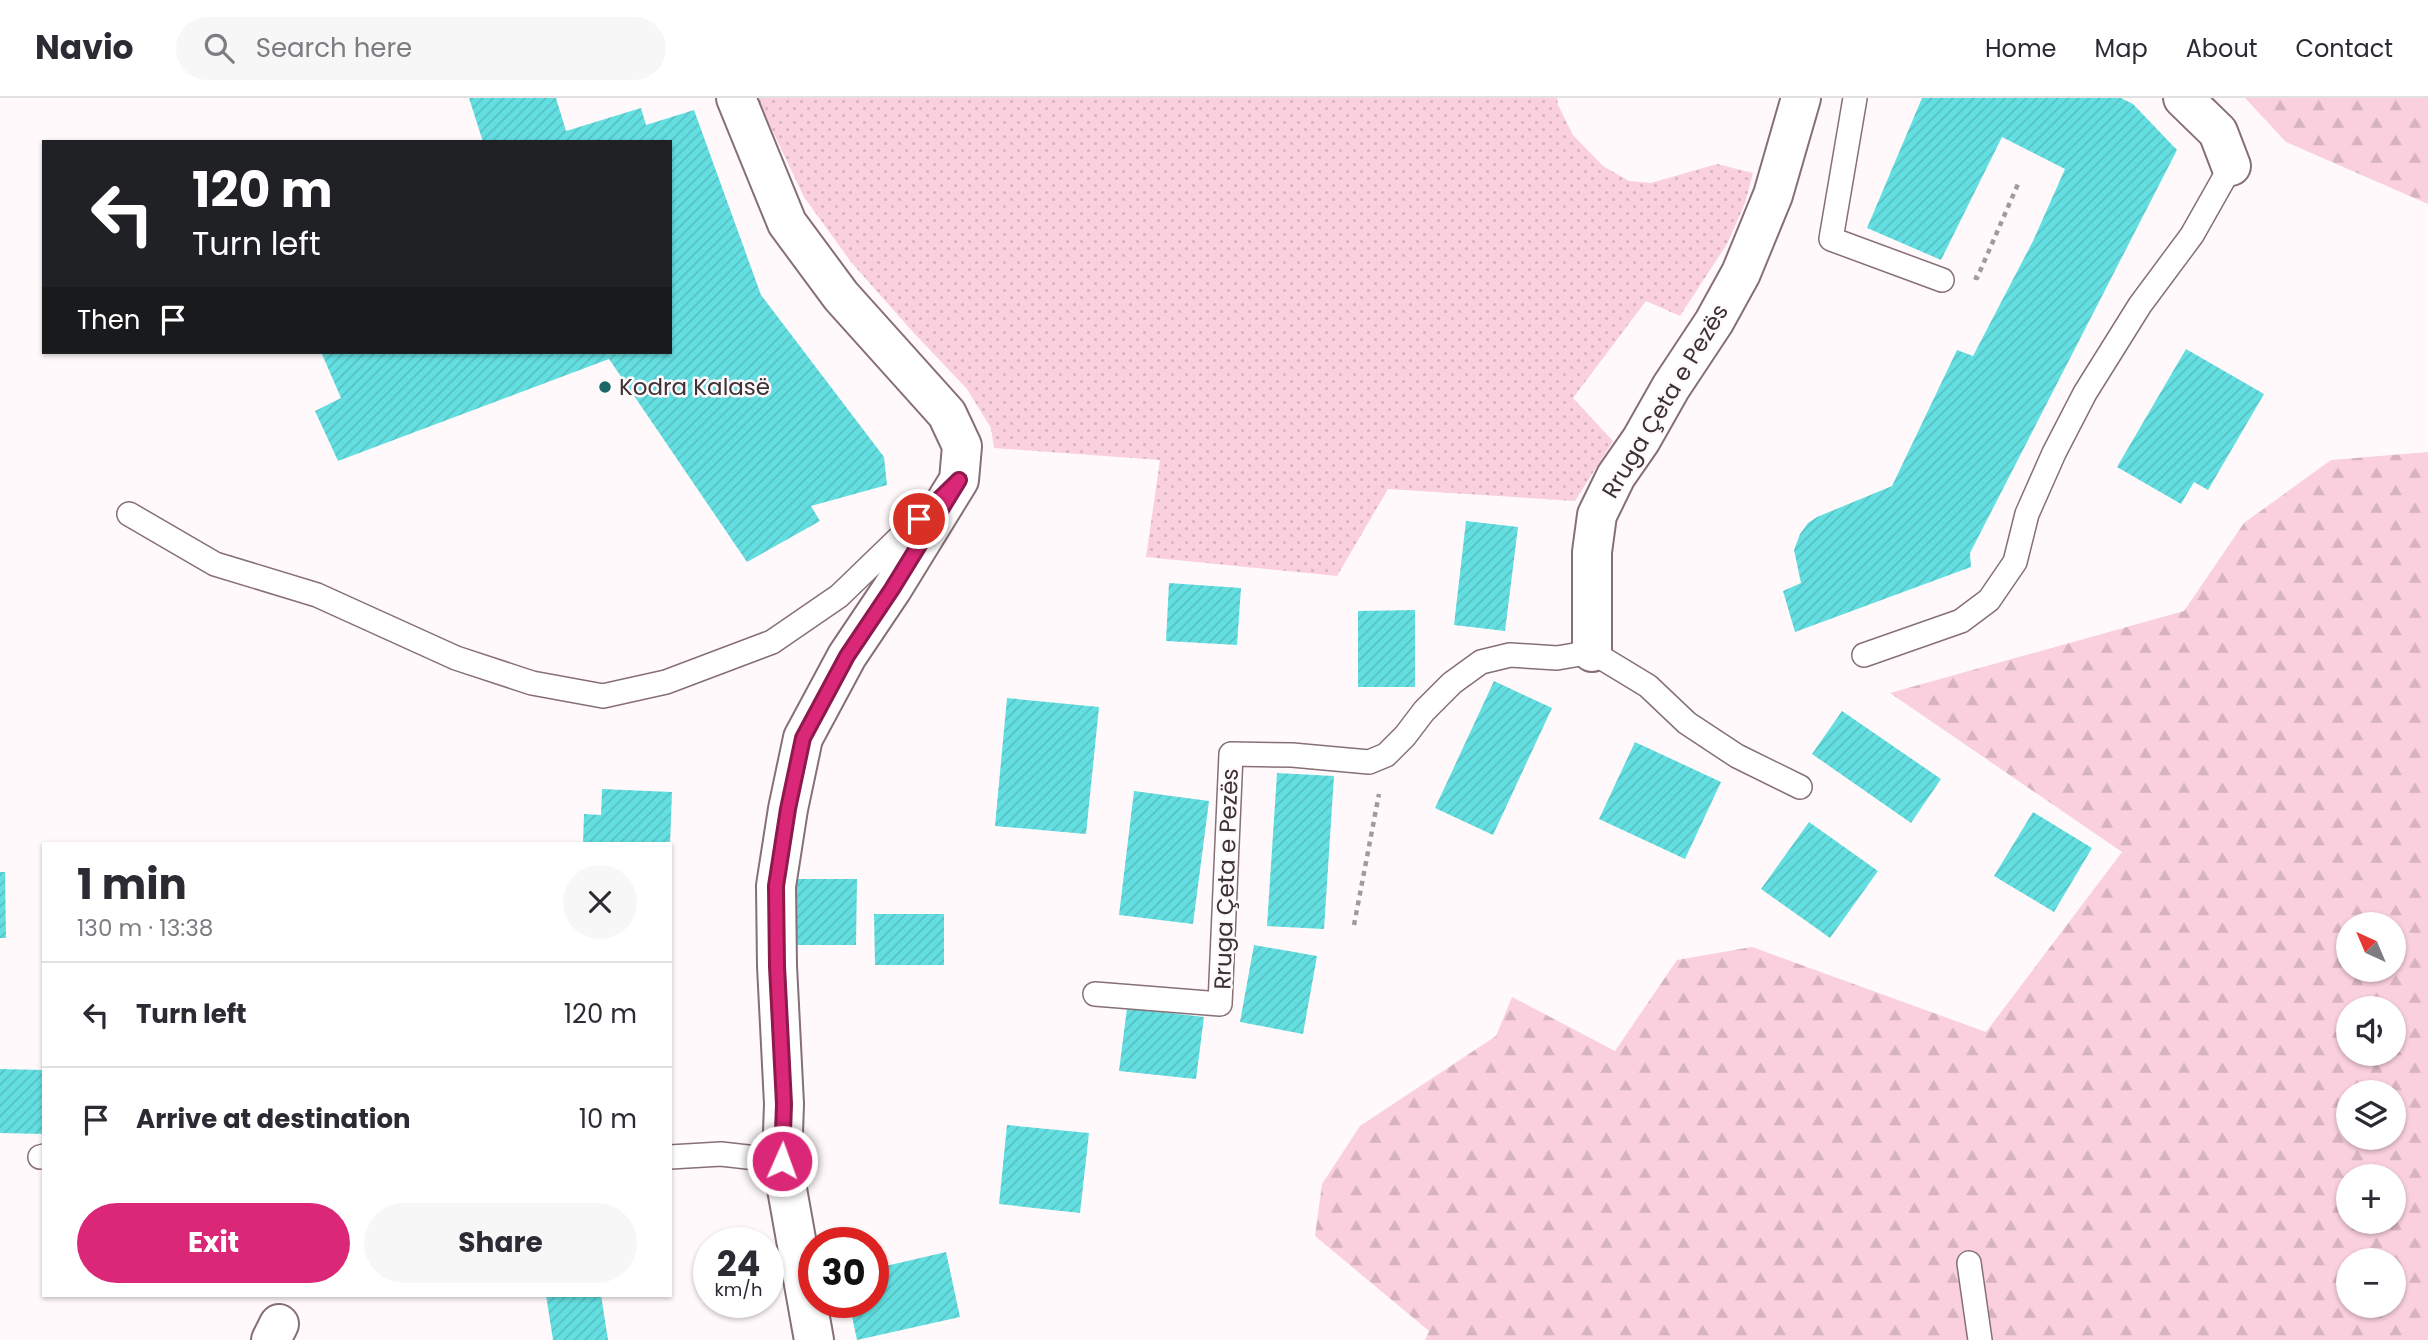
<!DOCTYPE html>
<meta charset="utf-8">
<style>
:root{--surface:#fff;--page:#f7f7f7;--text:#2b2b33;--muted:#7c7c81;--line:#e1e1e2;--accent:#db2777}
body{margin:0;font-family:Poppins,sans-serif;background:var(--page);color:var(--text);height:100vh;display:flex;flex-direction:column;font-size:26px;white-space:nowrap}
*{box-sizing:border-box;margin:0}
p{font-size:23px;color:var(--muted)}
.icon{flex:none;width:38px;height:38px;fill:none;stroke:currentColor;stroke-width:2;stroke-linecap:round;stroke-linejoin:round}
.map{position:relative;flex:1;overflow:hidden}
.details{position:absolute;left:42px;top:744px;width:630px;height:455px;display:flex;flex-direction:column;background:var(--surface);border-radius:0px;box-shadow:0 2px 5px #0004}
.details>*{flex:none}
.hud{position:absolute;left:42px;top:42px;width:630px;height:214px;border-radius:0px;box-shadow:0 2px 5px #0004;background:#202124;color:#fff;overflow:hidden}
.needle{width:46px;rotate:316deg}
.controls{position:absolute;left:2336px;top:814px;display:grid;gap:14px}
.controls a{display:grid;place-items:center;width:70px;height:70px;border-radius:50%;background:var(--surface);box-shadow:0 2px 5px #0004;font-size:35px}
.speed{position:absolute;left:693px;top:1129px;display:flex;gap:14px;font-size:35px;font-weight:700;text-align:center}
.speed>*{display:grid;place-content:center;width:91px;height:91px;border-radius:50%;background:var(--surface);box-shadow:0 2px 5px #0004;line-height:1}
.speed small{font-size:18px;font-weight:400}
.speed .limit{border:10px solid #d22;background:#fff;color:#111}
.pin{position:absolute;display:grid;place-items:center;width:60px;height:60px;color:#fff;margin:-30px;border:4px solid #fff;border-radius:50%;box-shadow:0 2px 7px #0007}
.me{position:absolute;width:77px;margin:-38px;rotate:2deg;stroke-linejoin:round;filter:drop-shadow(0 0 5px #0008)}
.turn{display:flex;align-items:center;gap:24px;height:147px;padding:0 35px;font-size:32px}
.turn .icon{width:91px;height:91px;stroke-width:2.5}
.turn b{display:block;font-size:49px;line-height:60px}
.then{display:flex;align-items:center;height:66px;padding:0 35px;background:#0003;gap:14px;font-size:26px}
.round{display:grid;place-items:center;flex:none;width:74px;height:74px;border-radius:37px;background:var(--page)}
.head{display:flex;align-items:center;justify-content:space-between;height:119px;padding:0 35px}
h1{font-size:42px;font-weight:700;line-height:52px}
.action{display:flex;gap:14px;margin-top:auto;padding:14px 35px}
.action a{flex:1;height:80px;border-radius:42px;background:var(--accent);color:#fff;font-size:28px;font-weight:700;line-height:80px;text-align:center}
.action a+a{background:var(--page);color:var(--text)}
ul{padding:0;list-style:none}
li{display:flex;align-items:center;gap:21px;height:105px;padding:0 35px;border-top:2px solid var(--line)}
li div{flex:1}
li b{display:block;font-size:26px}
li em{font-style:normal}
header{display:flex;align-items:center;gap:42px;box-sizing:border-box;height:98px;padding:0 35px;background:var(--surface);border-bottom:2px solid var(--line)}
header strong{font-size:33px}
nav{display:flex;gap:38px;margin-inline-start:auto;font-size:24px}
.search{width:490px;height:63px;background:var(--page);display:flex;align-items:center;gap:18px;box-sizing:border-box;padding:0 24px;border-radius:38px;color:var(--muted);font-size:26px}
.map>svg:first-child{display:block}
.grass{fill:url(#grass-dots)}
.forest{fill:url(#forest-firs);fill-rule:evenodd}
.building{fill:url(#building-hatch)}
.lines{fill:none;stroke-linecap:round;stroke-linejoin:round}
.lane-casing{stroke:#876f77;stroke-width:26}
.street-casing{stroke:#876f77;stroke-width:42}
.path{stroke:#a29a9d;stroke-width:4.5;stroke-dasharray:5 5;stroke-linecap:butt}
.lane{stroke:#fff;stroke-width:23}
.street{stroke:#fff;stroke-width:38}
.route-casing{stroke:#8e194d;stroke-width:18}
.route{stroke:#db2777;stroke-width:12}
.poi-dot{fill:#1a6869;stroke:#fff9fb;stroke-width:2.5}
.labels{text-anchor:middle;stroke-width:5;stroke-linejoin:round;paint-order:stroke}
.poi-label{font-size:23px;fill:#3c3235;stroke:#fff9fb;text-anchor:start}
.street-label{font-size:23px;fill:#3c3235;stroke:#fff9fb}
</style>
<header>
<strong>Navio</strong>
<div class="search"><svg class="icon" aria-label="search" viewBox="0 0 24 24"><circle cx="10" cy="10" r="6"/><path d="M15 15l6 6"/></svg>Search here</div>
<nav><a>Home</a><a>Map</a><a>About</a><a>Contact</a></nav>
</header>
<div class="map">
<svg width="2428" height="1242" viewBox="0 0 2428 1242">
<defs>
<pattern id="grass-dots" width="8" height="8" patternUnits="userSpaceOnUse" patternTransform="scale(1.75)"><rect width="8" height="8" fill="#fad0de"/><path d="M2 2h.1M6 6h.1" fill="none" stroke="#d7b3bf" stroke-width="1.8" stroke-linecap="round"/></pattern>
<pattern id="forest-firs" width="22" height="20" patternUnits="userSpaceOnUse" patternTransform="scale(1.75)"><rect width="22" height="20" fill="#fad0de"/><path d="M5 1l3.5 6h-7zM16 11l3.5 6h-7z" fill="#d7b3bf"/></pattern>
<pattern id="building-hatch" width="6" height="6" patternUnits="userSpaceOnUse" patternTransform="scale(1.75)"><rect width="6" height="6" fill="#64dfe1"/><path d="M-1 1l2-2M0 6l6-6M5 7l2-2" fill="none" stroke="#58c0c2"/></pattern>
</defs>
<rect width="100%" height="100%" fill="#fff9fb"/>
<!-- grass -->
<path class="grass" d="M757,0H1557L1558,7L1573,37L1603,68L1629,83L1651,85L1717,66L1753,75L1745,105L1727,146L1680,218L1646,203L1573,300L1613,343L1575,403L1388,391L1337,478L1146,459L1160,362L994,350L991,330L967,291L912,233L851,164L804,99Z"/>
<!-- forest -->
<path class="forest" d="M2245,0H2428V106L2286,44Z
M2428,354V1242H1425L1429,1233L1315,1138L1322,1086L1360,1028L1496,938L1512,899L1615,953L1677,862L1752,849L1986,934L2122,754L1890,595L2184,513L2244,425L2331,362ZM2348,826H2394V872H2348ZM2348,910H2394V956H2348ZM2348,994H2394V1040H2348ZM2348,1078H2394V1124H2348ZM2348,1162H2394V1208H2348Z"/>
<!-- building -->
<path class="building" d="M469,0H556L566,33L641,10L646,27L694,12L761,197L884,359L887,387L811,408L820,423L747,464L609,261L338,363L315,313L341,300L321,254H670V44H483Z
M1922,0H2121L2133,6L2177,52L1970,455L1971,469L1795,534L1783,493L1801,485L1794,452L1800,436L1808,425L1817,419L1892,388L1957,252L1973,258L2033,143L2065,71L2002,39L1941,162L1867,130Z
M2186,251L2264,296L2208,392L2194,384L2181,406L2117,369Z
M1466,423L1518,429L1505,533L1454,527Z
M1169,485L1241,490L1237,547L1166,543Z
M1415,512V589H1358V513Z
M1494,583L1552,610L1493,737L1435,710Z
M1007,600L1099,609L1086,736L995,728Z
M1842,613L1941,681L1911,725L1812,656Z
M1635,644L1721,684L1685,761L1599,721Z
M1277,675L1334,678L1324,831L1267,828Z
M602,691L672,694L670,746H583L584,716L601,717Z
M1134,693L1209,703L1193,826L1119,817Z
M2033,714L2092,750L2054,814L1994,778Z
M1809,724L1878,773L1830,840L1761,791Z
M0,774H5L6,840H0Z
M795,781H857L856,847H794Z
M874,816H944V867H875Z
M1254,847L1317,858L1303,936L1240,924Z
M1127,910L1204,919L1196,981L1119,973Z
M0,971L44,972V1036L0,1035Z
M1007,1027L1089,1035L1080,1115L999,1106Z
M946,1154L960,1219L857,1242L849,1204H873V1171Z
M546,1197H601L608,1242H553Z"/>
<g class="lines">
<!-- lane casing -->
<g class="lane-casing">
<path id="lane" d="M1855,0L1831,141L1942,182
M129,416L215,466L317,497L456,560L532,585L603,598L666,584L772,544L839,498L926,414
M1864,557L1961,523L1989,502L2015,464L2027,416L2054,355L2085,295L2140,207L2192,137L2231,68
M1095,896L1220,906L1231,656L1292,657L1369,664L1386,657L1405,638L1424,613L1452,585L1481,564L1510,557L1557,560L1592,554L1648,588L1687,625L1737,658L1800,689
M40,1059L44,1058
M670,1059L721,1056L782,1063
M1969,1165L1980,1242"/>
</g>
<!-- street casing -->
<g class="street-casing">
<path id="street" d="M736,0L787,125L841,198L947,316L962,348L959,382L892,491L847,558L803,640L788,711L776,788L777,868L784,1006L782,1063L814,1242
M2183,0L2218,34L2231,68
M1592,554V454L1597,417L1616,378L1641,342L1671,289L1714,224L1741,175L1773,97L1801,0
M271,1242L279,1226"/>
</g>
<!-- path -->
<path class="path" d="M1974,179L1977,180L2018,86
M1354,827L1379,696"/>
<!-- lane -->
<use href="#lane" class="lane"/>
<!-- street -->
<use href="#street" class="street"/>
</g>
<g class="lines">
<!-- route casing -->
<g class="route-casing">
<path id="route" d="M782,1063L784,1006L777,868L776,788L788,711L803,640L847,558L892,491L959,382L919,421"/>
</g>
<!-- route -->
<use href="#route" class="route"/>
</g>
<!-- markers -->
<circle class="poi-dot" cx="605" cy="289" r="7"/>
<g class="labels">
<!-- poi labels -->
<g class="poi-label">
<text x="619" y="297">Kodra Kalasë</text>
</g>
<!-- street labels -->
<g class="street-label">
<text transform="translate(1665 303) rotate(-59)" y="8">Rruga Çeta e Pezës</text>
<text transform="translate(1226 781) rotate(-88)" y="8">Rruga Çeta e Pezës</text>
</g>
</g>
</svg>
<div class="controls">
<a><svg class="needle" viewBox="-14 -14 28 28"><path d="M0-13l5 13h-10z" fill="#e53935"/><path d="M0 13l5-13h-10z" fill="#7c7c81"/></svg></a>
<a><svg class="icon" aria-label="sound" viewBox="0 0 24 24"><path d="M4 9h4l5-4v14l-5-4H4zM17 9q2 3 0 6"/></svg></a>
<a><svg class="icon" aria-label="layers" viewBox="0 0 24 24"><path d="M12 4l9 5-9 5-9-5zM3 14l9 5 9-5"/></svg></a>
<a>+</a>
<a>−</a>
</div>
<div class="speed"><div>24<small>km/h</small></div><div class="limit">30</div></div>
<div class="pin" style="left:919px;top:421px;background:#d93025"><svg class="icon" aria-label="arrive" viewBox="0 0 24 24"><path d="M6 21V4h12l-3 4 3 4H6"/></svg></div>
<svg class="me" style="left:782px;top:1063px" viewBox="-20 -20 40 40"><circle r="17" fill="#db2777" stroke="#fff" stroke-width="3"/><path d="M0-11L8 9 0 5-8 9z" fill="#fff"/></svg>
<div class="hud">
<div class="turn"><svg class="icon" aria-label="left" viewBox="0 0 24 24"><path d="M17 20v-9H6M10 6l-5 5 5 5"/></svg><div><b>120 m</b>Turn left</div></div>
<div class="then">Then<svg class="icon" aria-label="arrive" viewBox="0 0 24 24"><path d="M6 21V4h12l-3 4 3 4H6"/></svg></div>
</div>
<section class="details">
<div class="head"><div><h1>1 min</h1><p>130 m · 13:38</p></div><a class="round"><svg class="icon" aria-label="close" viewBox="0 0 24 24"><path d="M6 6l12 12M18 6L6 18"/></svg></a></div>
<ul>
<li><svg class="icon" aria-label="left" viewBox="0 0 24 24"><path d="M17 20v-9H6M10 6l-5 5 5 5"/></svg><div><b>Turn left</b></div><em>120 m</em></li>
<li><svg class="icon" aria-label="arrive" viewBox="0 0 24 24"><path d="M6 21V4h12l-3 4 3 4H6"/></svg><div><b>Arrive at destination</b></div><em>10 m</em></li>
</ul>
<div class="action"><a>Exit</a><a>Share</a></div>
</section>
</div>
